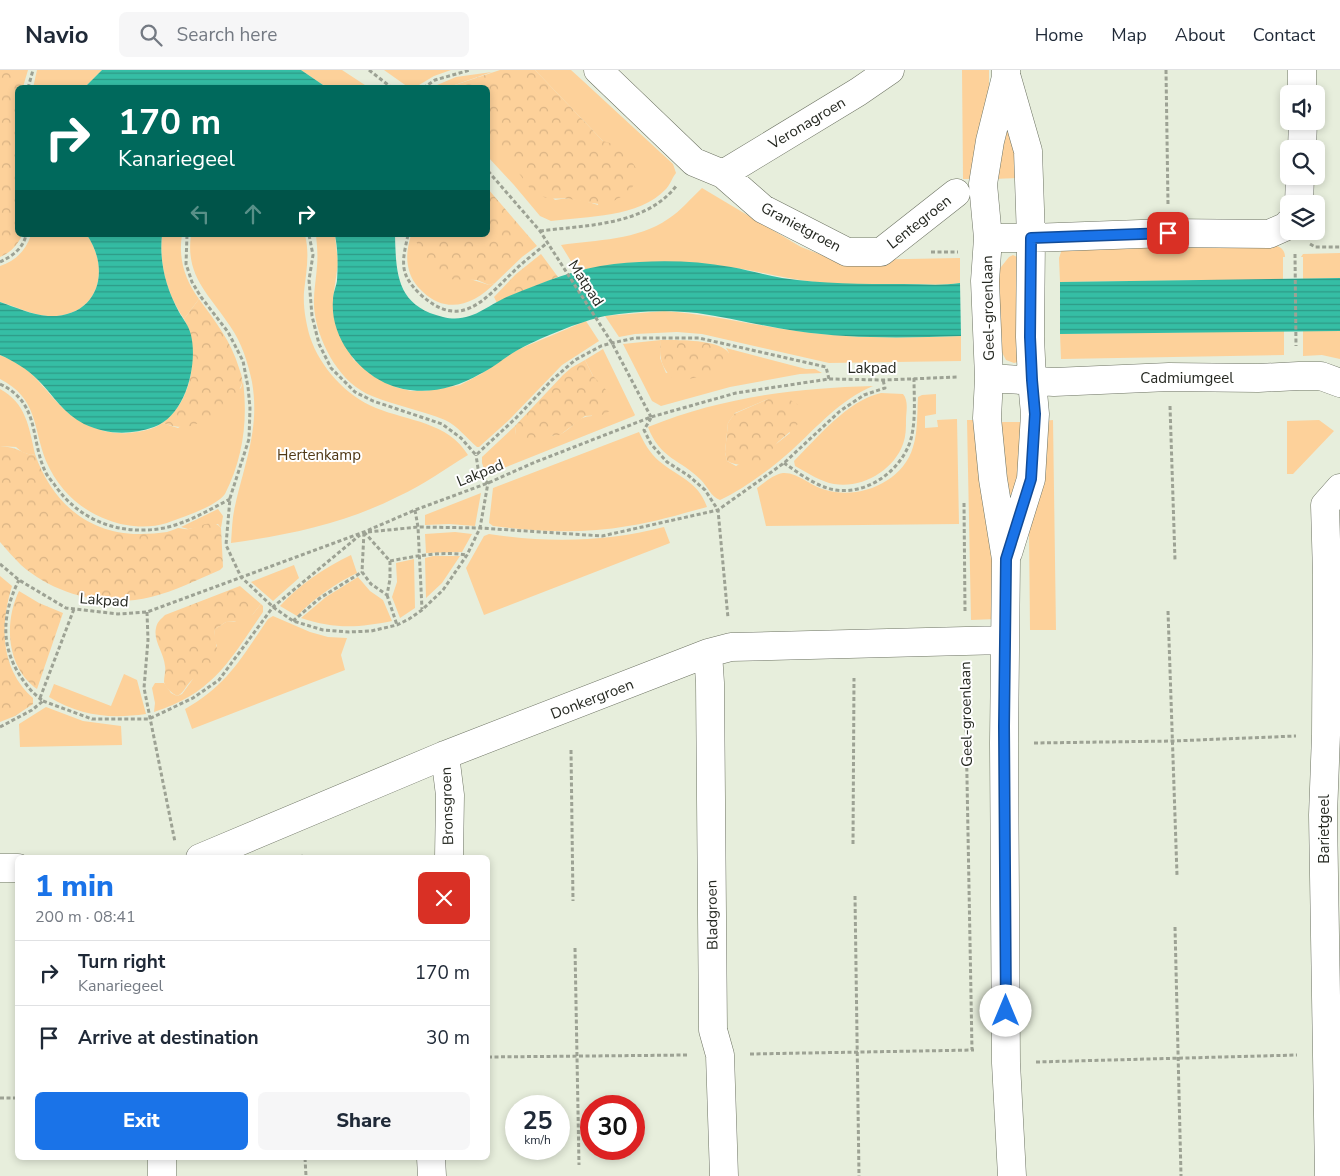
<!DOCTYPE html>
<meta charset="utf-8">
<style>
:root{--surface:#fff;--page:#f6f6f7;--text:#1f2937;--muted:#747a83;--line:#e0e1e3;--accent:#1a73e8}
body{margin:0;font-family:"Nunito Sans",sans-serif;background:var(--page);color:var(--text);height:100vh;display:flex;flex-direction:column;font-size:19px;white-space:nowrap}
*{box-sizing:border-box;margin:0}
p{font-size:16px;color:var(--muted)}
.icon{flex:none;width:28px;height:28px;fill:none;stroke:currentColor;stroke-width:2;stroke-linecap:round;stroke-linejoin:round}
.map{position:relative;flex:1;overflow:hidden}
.side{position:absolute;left:15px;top:785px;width:475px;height:305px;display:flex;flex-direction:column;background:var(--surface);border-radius:8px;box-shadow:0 2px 8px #0003}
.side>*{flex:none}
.hud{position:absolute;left:15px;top:15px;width:475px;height:152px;border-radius:8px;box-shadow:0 2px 8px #0003;background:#00695c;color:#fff;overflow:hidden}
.buttons{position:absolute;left:1280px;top:15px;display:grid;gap:10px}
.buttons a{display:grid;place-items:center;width:45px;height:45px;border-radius:8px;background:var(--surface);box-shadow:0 2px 8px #0003;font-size:25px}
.speed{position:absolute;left:505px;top:1025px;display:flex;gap:10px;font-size:25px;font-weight:700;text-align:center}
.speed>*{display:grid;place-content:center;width:65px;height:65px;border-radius:50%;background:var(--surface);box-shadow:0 2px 8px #0003;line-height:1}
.speed small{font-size:12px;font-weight:400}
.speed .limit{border:8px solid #d22;background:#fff;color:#111}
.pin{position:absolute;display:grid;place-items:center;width:42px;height:42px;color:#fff;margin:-21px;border-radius:10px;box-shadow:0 2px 8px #0006}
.me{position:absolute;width:55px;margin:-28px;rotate:0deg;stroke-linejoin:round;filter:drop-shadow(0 0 4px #0008)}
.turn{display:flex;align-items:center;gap:18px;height:105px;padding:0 20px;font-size:22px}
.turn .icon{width:65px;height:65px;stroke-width:2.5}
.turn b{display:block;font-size:35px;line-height:42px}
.lanes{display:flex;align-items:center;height:48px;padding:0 20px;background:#0003;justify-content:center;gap:25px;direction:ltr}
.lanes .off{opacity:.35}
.round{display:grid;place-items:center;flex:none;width:52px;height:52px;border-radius:8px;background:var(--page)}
.overview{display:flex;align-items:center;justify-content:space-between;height:85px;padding:0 20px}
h1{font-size:30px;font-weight:800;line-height:38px;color:var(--accent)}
.cta{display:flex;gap:10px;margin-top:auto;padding:10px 20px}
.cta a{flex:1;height:58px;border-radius:8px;background:var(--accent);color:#fff;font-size:20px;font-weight:800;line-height:58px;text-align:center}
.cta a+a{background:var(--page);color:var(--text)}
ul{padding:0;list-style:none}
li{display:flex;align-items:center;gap:15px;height:65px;padding:0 20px;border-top:1px solid var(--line)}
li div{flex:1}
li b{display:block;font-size:19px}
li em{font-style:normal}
header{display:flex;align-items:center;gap:30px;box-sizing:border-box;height:70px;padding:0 25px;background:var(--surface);border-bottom:1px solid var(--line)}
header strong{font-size:24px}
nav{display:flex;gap:28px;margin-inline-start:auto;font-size:18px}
.search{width:350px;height:45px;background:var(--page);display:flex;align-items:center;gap:12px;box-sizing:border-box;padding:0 18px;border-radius:8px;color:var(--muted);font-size:19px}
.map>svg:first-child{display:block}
.green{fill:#fdd19a;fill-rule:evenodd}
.forest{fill:url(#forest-crowns)}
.water{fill:url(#water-rules)}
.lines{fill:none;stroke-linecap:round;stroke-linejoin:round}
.street-casing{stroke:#6d7363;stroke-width:29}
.path{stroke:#9da294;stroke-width:3;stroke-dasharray:4 2.5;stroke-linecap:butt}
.street{stroke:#fff;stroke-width:28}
.route-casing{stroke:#114b97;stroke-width:12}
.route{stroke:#1a73e8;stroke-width:9}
.labels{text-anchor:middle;stroke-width:4;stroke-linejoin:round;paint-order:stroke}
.street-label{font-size:15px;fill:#252821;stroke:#fff}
.park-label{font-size:15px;fill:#503815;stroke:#fff}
</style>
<header>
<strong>Navio</strong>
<div class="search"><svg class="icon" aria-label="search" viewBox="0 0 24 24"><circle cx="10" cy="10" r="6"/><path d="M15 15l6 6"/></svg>Search here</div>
<nav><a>Home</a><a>Map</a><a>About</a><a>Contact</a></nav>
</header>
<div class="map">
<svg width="1340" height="1106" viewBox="0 0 1340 1106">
<defs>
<pattern id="forest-crowns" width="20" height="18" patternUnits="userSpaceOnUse" patternTransform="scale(1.25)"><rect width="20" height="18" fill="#fdd19a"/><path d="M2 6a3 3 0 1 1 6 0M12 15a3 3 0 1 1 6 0" fill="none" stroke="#d9b384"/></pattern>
<pattern id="water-rules" width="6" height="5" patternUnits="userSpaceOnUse" patternTransform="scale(1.25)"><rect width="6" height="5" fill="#35bea5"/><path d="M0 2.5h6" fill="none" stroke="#2d9a86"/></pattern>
</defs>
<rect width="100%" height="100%" fill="#e7eedc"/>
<!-- green -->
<path class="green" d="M37,0H102L85,17L33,18Z
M301,0H342L368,17H326Z
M384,0H451L434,6L414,18L408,17Z
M535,0H571L582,10L673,94L676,103C672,108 670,115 666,119C639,148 587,146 551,151L540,146L514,115L488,87V68L555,130C570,127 583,130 598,135L603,71Z
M962,0H989V23L974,109H963Z
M492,2L449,17L430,18L456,7Z
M1007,54L1021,108L993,109Z
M702,118L801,177L827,187L853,190L960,188V213C942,216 924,214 906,214C876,214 845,216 815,212C786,209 758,201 729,197C677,189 628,190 577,201L561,175C596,170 638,170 668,149C681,141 691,128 702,118Z
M31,165H87C112,202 97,248 48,246C32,245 15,236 0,232V196C16,191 26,180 31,165Z
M162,165H182C178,188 185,210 199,229L184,249C167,224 159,195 162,165Z
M191,165H305C310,184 306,203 304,222C303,237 306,253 310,267C320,297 346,326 376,338C408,351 448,352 468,385C445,399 423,415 399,426C346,453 289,465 231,473C232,461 232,448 235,436C245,392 260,358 252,312C248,293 242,273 230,256C210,225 185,207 191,165Z
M316,165H335L338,193L333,229L353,289L373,306L395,317L411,321H426L460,315L481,304L517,280L586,251L599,271L562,295L509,350L479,377H477C466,368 458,356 445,350C421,340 396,336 372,326C341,314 320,276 315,245C312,228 316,212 317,196C318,185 317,175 316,165Z
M411,165H414L441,209H470L489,215L495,213C475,234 447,245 423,222C415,215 410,207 408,196C406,185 408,175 411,165Z
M1277,176C1282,178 1285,181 1285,187H1283V209L1060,212L1059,188L1062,179Z
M1340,183V208L1303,209V187H1301L1303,184Z
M1013,185L1017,187L1018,292L1014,293L1006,290L997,273V202L1009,187Z
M664,241C709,244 752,255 797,261C851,269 906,268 961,266V291L829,293L702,264L677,262L635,264L619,267L605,246Z
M1284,261V285L1061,289L1060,264Z
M1303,261H1340V289L1322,285L1303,286Z
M661,270L660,288L666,303L729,283L726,278L806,299H815L822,303L800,304L730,317L661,336L652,331L623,274Z
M603,279L635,345L634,346L486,405L482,393V387L515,356L516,365C525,365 555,367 561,364C573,358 577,346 592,346L593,306L585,290Z
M0,285C9,289 19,293 27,300C39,310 48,323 59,334C76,353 103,365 128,363C139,362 153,360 162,353L178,358L241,318L243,311C248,351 243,388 225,424C215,437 183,447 167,453C148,459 126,457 108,450C80,440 58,419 46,391C33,358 38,328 0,309Z
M873,316C840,330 818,356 792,380C773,397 743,420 720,430C711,427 708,417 701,410C680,389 660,389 648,357C722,327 795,318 873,316ZM768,329L790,363L776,374L736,396L727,391L725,382L728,353L735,343Z
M0,319C26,333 29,357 35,384L31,385L22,382L16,377L0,376Z
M881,323L903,324C909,331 906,342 906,350C906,358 906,366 903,374C894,400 862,419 834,414C821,412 808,403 795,396L794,391C817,368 848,330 881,323Z
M936,324V344L925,346V358L938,357L937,350L957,349L959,454L766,456L757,418C764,413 774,404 783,403C798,402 812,417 826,420C859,430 903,412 913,377C918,361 917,343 918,327L922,325Z
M967,350H977L991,442L996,549L971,550Z
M1053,350L1056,560H1030L1029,462L1043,351Z
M1319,350L1334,361L1293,404H1287V351Z
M999,352H1024L1020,403L1012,425L1008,424Z
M639,362C644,373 650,383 659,391C678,407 698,411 707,437C681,444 655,452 628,456C583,464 538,462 493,456L489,453L493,418Z
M481,423L475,456L449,454L425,455V445Z
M218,439L223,446L221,458L218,454L188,459L181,457Z
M664,457L670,473L484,545L466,498L484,466L489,464C548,473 606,472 664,457Z
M455,462L472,464L462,482L426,483L425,464Z
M351,485L357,503C335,514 314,528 297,546L280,536C299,515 324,498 351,485Z
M433,486H460L442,513L426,528L425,488Z
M414,489L415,538L400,548L392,527L397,512L396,493Z
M294,495L299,508L273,531L251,512Z
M358,507L370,521L383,530L392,551C358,558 334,559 301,548L326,527Z
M261,534L263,536V542C230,590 214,623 154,642L155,633L152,618L155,613H164L171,623L177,626L182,624L217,576L214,569L215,559L226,552H234L253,544Z
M273,546L310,562L328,567L347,568L341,585L345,600L192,659L185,639C227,616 242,587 268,549Z
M124,604L137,610L146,644C110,649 80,646 49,627L54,614L111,636Z
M46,637L83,651L121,656L122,675L20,677L19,654Z"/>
<!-- forest -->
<path class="forest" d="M0,0H28L23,17L18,18V165H22C18,175 10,183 0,187Z
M500,0H535L603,71L620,76L637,99C641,118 617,133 600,134C594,134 578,130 570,129C554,127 547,132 533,121C528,117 525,111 521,106C510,93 500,80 488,68V18L449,17Z
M488,119L537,176L522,187L495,213L489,215L477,210L440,209L434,205L426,198L414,165H488Z
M541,184L558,207L505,228L497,233L494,227L516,204Z
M199,229C215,251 231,271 239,298C241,304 244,310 241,316C237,327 224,337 215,343C194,357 186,361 162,353C193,332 200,281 184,249Z
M661,270C677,270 719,269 729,283C721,305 696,308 676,311C662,300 658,288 661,270Z
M585,290L593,306L610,324L613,332L610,341L602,345L585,346L560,365L520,369L516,365L515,356L563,305L571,298Z
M787,328L799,335V353C792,360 785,366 778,372C775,375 773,379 770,382C759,395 742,399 727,391L725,382L728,353L734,344L768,329Z
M0,376C15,377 17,380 31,385L35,384C51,431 88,465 141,464C149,464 159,463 167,462C171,461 175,459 178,458C182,458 185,460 189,459C200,457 213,448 221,458L223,497L220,500C197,510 175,521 151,527C107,538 55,525 21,495C14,488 7,480 0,472Z
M0,506L12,516C0,555 0,599 33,628V634L15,646L0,652Z
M240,516L261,534L253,544L243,551L226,552L215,559C214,567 216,571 217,579C218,597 202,601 190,612C185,617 184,623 177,626C172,623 165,618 164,612C164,607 166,601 165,596C164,583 153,571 156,558C157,552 161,549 165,545Z
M19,521L39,533L63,543L37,619C6,597 4,552 19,521Z"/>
<!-- water -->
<path class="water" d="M102,0H301L326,17H85Z
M87,165H162C159,192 166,218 179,242C183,249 189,256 191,265C198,294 186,346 154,357C131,365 107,365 84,354C64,344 53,325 38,310C27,299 14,291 0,285V232C15,237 32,245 48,246C97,248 112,202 87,165Z
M335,165H395C396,205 397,236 443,247C471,254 487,235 509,226C544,212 577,198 614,194C653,190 692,190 731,197C748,200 765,205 782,208C823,214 862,214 903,214C922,214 941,216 960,213L961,266C905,268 851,269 796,261C763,256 730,248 697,243C667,240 635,241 605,246C581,251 537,269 516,281C504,288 493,298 480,304C451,321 416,327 385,313C354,298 330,264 333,230C333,223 336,217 337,211C338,195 338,180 335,165Z
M1340,208V261L1060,264V212Z"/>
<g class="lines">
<!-- street casing -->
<g class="street-casing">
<path id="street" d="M598,0L694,92L723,104L763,139L847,182H881L956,123
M1006,0V7L990,71L983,114L988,168L985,211L989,308L987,348L993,409L1006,489L1004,673L1006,993L1012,1106
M1302,0V24
M1007,8L1028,81L1031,168L1030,267L1032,311L1035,344L1031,409L1008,483
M1302,79L1303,51
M723,104L858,22L890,0
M1299,134L1300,106
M988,168H1031L1168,163L1269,164L1287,156L1289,153
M989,308L1054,312L1169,307L1258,308L1299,306H1321L1340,313
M708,583L710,613L713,960L720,985L724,1106
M445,685L450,725L449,788
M200,788L445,685L708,583L731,577L1004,570
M0,798H18
M162,1088V1106
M431,1088L432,1106
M1329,1106L1323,745L1326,665L1327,504L1325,435L1340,418"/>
</g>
<!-- path -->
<path class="path" d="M369,0L392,18
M1166,0L1168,134
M28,18L33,0
M423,18L435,10L470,0
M488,101L540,161L612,273L651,347
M540,161C586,155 646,156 677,115
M187,165L186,194L192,212L201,227L228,262L243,291L248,317L250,338L249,369L230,428L226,475L241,507L273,537L293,551L323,560L349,562L371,561L397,555L409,549L422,540L443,520L467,485L480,458L488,413L479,405L476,385
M309,165L313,185L309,210L312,246L319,274L331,298L355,322L373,331L442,354L461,368L476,385L516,348L552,310L575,290L601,276L612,273L635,268H699L826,297L829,309
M408,165C402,192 399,204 420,224C460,261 483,231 512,203C523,192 535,183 547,173
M1310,174L1315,177H1340
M931,182H958
M1295,184L1296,276
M0,192C12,186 23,179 26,165
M0,314C40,333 30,368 45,401C47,406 51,410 54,414C79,451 120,466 164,458C187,453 209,440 230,429
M1170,336L1175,490
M651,348L644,360L651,374L667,392L689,406L705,420L718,440L728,548
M784,393C797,402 812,413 827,418C862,429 901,403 911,369C916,349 914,328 914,308
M964,433L965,541
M415,440L418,457L422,539
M364,462L390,491V509L387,525L371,514L362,502Z
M368,462L418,457L480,458L602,466L718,440L784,393L840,341L864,325L885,318L883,310
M390,491C416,486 441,481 467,485
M0,494L19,510L66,538L118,544L147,542L364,462L415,440L488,413L533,393L651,347L736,323L829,309L883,310L959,307
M387,525L397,555
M1168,541L1177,805
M147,542L148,570L144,618L175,772
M293,551L320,528L362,502
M965,600L972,980
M40,628L74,539
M43,631L92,649H149L193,628L219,610L273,537L360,465
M0,657L32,640L43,631C38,627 33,623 29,618C0,583 0,548 19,510
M1034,673L1173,671L1296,666
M571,680L573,831
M853,774L854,608
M301,785L302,788
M855,826L859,1106
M1175,857L1181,1106
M575,878L579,1095
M750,984L974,980
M488,987L689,985
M1036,992L1297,985
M0,1028H18
M305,1088L306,1106"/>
<!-- street -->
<use href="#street" class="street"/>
</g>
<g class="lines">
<!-- route casing -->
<g class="route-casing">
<path id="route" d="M1006,941L1004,656L1006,489L1031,409L1035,344L1032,310L1030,267L1031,168L1168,163"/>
</g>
<!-- route -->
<use href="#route" class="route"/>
</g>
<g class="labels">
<!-- street labels -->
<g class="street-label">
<text transform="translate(807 53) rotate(-31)" y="5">Veronagroen</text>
<text transform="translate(919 152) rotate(-38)" y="5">Lentegroen</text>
<text transform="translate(801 157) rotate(28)" y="5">Granietgroen</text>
<text transform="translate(586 213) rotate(57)" y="5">Matpad</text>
<text transform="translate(988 238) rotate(-91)" y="5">Geel-groenlaan</text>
<text x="872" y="303">Lakpad</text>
<text x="1187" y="313">Cadmiumgeel</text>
<text transform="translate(480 403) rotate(-22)" y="5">Lakpad</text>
<text transform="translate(104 530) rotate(4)" y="5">Lakpad</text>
<text transform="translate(592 629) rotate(-21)" y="5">Donkergroen</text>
<text transform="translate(966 644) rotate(-91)" y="5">Geel-groenlaan</text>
<text transform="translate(447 736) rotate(-92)" y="5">Bronsgroen</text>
<text transform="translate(1324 759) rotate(-90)" y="5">Barietgeel</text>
<text transform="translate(712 845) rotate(-91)" y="5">Bladgroen</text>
</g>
<!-- park labels -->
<g class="park-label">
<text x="319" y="390">Hertenkamp</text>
</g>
</g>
</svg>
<div class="buttons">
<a><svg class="icon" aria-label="sound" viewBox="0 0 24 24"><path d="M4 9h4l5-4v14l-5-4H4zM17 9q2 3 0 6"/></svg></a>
<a><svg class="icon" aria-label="search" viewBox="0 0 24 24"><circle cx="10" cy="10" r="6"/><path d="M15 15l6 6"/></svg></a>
<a><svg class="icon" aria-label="layers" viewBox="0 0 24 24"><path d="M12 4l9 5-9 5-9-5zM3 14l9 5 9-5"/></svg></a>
</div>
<div class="speed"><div>25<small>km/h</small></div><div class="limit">30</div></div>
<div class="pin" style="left:1168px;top:163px;background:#d93025"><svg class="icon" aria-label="arrive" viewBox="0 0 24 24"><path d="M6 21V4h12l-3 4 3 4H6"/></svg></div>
<svg class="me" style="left:1006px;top:941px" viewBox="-20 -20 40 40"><circle r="19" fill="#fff"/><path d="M0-13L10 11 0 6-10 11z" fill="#1a73e8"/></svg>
<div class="hud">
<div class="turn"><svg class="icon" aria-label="right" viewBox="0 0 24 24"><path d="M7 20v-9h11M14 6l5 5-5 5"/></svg><div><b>170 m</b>Kanariegeel</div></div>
<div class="lanes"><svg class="icon off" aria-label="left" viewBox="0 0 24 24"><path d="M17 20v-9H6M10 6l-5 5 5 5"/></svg><svg class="icon off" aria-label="ahead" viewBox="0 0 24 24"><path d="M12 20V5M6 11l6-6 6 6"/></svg><svg class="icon" aria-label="right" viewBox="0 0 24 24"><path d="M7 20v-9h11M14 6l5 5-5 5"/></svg></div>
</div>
<section class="side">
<div class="overview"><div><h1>1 min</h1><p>200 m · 08:41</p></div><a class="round" style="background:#d93025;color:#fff"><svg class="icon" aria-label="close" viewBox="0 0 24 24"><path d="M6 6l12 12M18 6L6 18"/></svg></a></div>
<ul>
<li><svg class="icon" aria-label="right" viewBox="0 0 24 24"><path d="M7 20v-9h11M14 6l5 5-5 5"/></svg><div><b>Turn right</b><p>Kanariegeel</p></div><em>170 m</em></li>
<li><svg class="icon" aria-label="arrive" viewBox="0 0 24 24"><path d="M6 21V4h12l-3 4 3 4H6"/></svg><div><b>Arrive at destination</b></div><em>30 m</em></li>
</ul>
<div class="cta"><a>Exit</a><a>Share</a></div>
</section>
</div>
